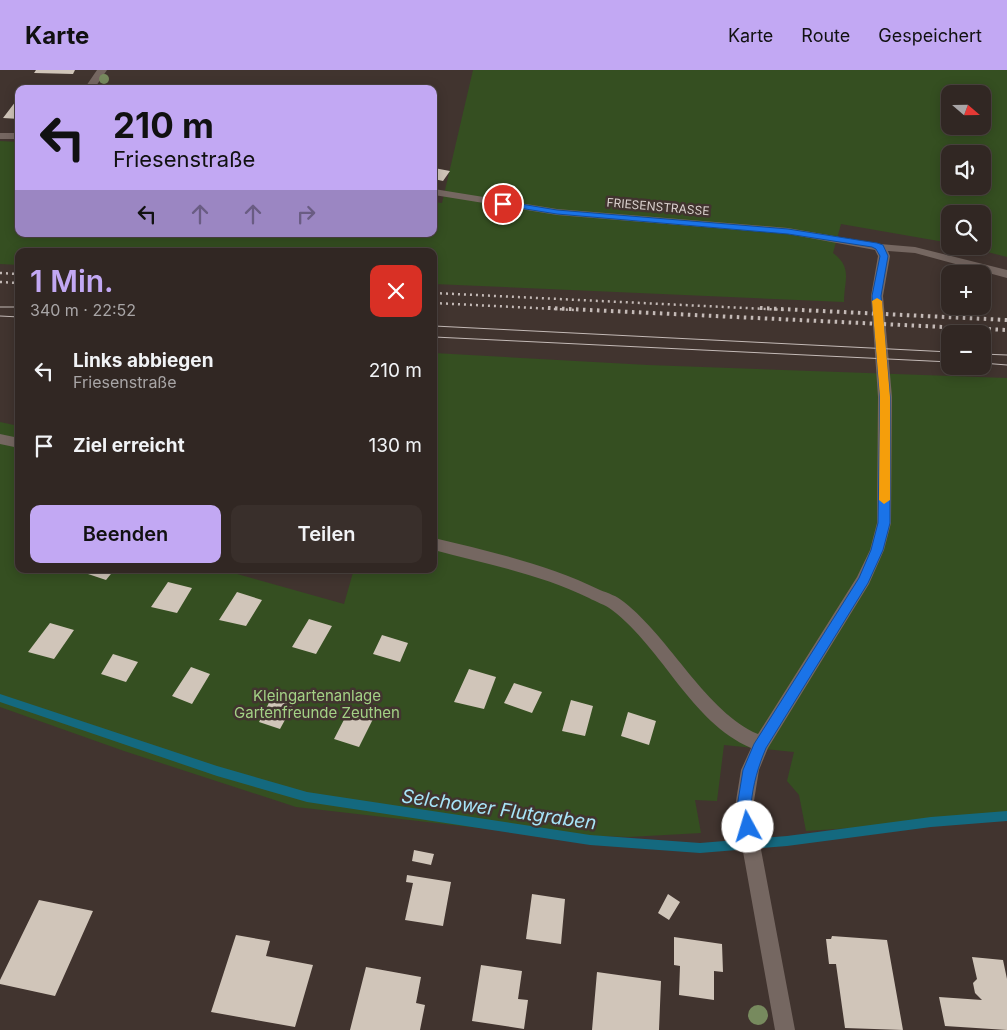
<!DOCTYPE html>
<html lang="de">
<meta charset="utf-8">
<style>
:root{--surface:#312723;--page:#392f2b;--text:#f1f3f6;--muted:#a8a5a6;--line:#4c4441;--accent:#c2a8f3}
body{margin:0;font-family:Inter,sans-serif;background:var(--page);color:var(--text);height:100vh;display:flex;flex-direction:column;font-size:19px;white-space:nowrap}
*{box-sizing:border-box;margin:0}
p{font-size:16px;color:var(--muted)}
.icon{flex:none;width:28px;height:28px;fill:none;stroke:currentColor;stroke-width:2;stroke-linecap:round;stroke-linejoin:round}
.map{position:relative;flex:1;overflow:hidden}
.drawer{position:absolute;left:15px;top:178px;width:422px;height:325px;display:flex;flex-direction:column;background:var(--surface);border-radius:10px;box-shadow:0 2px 12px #0003,0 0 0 1px var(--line)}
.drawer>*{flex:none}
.guide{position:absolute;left:15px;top:15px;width:422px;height:152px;border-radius:10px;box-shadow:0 2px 12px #0003,0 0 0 1px var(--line);background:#c2a8f3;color:#111;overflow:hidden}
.needle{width:32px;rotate:110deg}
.tools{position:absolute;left:941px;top:15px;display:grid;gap:10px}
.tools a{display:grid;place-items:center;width:50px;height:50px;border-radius:10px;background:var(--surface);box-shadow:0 2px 12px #0003,0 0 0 1px var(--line);font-size:25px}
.pin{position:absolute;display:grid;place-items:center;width:42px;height:42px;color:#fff;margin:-21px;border:2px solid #fff;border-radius:50%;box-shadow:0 1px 5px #0007}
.me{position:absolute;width:55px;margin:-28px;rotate:354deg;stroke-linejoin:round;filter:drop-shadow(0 0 4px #0008)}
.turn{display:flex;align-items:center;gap:18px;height:105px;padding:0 15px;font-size:22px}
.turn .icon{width:65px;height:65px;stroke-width:2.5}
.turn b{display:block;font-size:35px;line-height:42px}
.lanes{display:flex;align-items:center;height:48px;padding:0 15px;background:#0003;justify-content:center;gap:25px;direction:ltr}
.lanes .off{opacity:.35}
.round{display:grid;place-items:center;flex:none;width:52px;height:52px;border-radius:10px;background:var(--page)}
.summary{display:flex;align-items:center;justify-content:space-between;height:85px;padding:0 15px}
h1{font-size:30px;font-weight:600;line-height:38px;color:var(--accent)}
.primary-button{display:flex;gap:10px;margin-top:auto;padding:10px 15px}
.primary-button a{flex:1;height:58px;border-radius:10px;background:var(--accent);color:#111;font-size:20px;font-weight:600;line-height:58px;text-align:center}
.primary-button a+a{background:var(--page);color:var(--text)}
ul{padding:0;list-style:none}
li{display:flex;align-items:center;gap:15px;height:75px;padding:0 15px}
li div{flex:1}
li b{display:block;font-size:19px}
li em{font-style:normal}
header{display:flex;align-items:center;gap:30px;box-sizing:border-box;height:70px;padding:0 25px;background:var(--accent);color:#111}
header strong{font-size:24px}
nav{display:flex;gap:28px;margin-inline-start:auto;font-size:18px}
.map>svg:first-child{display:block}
.green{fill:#354f21;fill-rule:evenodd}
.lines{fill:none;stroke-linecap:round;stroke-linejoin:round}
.stream{fill:#14697f;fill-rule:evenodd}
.building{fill:#d0c5b9}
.minor{fill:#756761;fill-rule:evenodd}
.tram{stroke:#c4bab7;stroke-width:1}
.rail-far1{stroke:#c4bab7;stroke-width:2.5;stroke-dasharray:2 4;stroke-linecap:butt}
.rail{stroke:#c4bab7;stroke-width:4;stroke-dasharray:2.5 4.5;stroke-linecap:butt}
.tree{fill:#778a5e}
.route{fill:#1a73e8;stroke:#114b97}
.slow{fill:#f59e0b}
.labels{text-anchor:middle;stroke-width:5;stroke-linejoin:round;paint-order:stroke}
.far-street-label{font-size:12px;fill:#dad1ce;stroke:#41342f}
.park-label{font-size:15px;fill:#a3d185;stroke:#41342f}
.near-water-label{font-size:19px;font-style:italic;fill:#a7e4f8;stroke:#41342f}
</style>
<header>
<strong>Karte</strong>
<nav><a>Karte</a><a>Route</a><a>Gespeichert</a></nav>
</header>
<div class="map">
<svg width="1007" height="960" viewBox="0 0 1007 960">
<rect width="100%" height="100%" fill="#41342f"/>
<!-- green -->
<path class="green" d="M473,0H1007V187L964,176H982V144H950V173L841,154L833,183C853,198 844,210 844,232L434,214V181H19V195L0,194V71L19,72V164H434V132L442,133ZM950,24H982V56H950ZM950,84H982V116H950Z
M434,283L648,295L1007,308V748L806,761L799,725L787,711L794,682L724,675L717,731L695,730L701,763L629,767L533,764L296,737L124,681L0,637V352L19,356V499H219L344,534L354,499H434Z"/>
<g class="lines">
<!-- stream -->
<path class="stream" d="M0,624L217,696L307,722L590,765L700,773L787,766L931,747L1007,741V751L931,757L787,776L700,783L590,775L307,732L217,706L0,632Z"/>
</g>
<!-- building -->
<path class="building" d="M36,0H75L73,4L34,3Z
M19,27V49L3,48Z
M434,98L450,101L443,111L434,109Z
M85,499H115L106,510L82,502Z
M168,512L192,518L177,543L151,537Z
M237,522L262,530L246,556L219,550Z
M309,549L332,556L316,584L292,577Z
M50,553L74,560L54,589L28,582Z
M382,565L408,573L400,592L373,584Z
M113,584L138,592L126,612L101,604Z
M191,597L210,604L192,634L172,626Z
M469,599L496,607L484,639L454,632Z
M514,613L542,622L532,643L504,633Z
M275,621L297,628L280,659L259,652Z
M571,630L593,636L585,666L562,661Z
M350,638L375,645L359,677L334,669Z
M628,642L656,651L649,675L621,666Z
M414,780L434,784L431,795L412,791Z
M407,805L451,812L443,856L405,850L413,813L406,812Z
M532,824L565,829L561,874L526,869Z
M668,824L680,832L669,850L658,843Z
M39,830L93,841L55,926L0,914V910Z
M236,865L270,871L266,886L313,895L295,957L211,942Z
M832,866L887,870L903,960L845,958L836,894H829L826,869H831Z
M674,867L722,874L723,902L714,901V930L679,925L680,896L674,895Z
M972,887L1003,890L1007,909V960L945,956L939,927L982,930L975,923L973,913L977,909Z
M481,895L522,901L518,929L528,930L524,959L472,951Z
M366,897L421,907L416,933L425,935L420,960H350Z
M597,902L661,911L659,960H592Z"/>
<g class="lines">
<!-- minor -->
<path class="minor" d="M97,0H107L94,19H84Z
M0,63H19V69H0Z
M434,119L557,139L788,158L880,174L915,177L1007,200V208L915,183L888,181L890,186L883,226L892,327L891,453L884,480L869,514L768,678L759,700L753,737L795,960H775L735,737L741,700L751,678C690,651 664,580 612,540C606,535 596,532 589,528C540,504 486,494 434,480V468C489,481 549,495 600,520C608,523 617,526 624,532C670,568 707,643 758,664L857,507L870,480L877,453L878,327L871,226L878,186L875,180L788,164L557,145L434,125Z
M0,364L19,368V378L0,374Z"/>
<!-- tram -->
<path class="tram" d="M0,237H19
M0,246L19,247
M434,256L950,282
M434,267L950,292
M982,284L1007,285
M982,293L1007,295"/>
<!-- rail-far1 -->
<path class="rail-far1" d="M0,203L19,204
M0,212L19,213
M434,223L787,240
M434,233L575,240"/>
<!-- rail -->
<path class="rail" d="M548,238L1007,260
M760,238L1007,250"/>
</g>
<!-- trees -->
<g class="tree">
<circle cx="104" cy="9" r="5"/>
<circle cx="758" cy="945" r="10"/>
</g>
<!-- route -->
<path class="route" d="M503,131L557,140L788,159L877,173L883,175L888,186L881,226L890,327V453L883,480L868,513L766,678C758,697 753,714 751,735C751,744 756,753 752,762L748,763L743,762L737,737L743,700L754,674L859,508L871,480L878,453L880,327L872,226L880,186L876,179L872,177L788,164L557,144L500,135V132Z"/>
<!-- slow -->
<path class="slow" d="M877,228L882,231L890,327V430L884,434L879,430L880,327L872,231Z"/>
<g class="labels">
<!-- far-street labels -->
<g class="far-street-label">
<text transform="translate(658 137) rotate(5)" y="4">FRIESENSTRASSE</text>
</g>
<!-- park labels -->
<g class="park-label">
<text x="317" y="631">Kleingartenanlage<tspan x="317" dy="17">Gartenfreunde Zeuthen</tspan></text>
</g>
<!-- near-water labels -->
<g class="near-water-label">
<text transform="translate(499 739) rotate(8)" y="7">Selchower Flutgraben</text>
</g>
</g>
</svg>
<div class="tools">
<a><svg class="needle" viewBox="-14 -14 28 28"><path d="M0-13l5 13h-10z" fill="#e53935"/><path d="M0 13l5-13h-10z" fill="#a8a5a6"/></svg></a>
<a><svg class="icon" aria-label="sound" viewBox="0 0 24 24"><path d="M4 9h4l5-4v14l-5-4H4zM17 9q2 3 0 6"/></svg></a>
<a><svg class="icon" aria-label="search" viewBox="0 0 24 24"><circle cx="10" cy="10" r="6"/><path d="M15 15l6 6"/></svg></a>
<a>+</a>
<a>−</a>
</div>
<div class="pin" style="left:503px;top:134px;background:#d93025"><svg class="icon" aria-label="arrive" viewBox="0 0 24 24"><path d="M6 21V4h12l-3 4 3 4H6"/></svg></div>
<svg class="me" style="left:748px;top:757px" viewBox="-20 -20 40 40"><circle r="19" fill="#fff"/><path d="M0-13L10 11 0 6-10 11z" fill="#1a73e8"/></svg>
<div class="guide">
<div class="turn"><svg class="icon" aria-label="left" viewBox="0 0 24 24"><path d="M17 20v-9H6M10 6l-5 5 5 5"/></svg><div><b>210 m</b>Friesenstraße</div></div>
<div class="lanes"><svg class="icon" aria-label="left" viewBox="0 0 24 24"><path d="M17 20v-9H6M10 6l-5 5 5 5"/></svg><svg class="icon off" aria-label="ahead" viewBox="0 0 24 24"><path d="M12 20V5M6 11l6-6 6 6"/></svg><svg class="icon off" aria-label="ahead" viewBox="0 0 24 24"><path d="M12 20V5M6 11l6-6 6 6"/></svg><svg class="icon off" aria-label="right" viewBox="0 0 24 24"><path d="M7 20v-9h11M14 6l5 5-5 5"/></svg></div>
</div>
<section class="drawer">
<div class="summary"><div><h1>1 Min.</h1><p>340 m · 22:52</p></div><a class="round" style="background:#d93025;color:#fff"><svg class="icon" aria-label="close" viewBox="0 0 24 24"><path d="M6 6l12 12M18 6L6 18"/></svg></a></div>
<ul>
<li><svg class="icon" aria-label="left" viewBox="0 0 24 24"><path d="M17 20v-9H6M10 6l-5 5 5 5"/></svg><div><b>Links abbiegen</b><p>Friesenstraße</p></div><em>210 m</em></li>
<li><svg class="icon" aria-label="arrive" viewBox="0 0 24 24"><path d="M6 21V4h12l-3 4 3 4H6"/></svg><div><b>Ziel erreicht</b></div><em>130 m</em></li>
</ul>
<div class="primary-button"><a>Beenden</a><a>Teilen</a></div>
</section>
</div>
